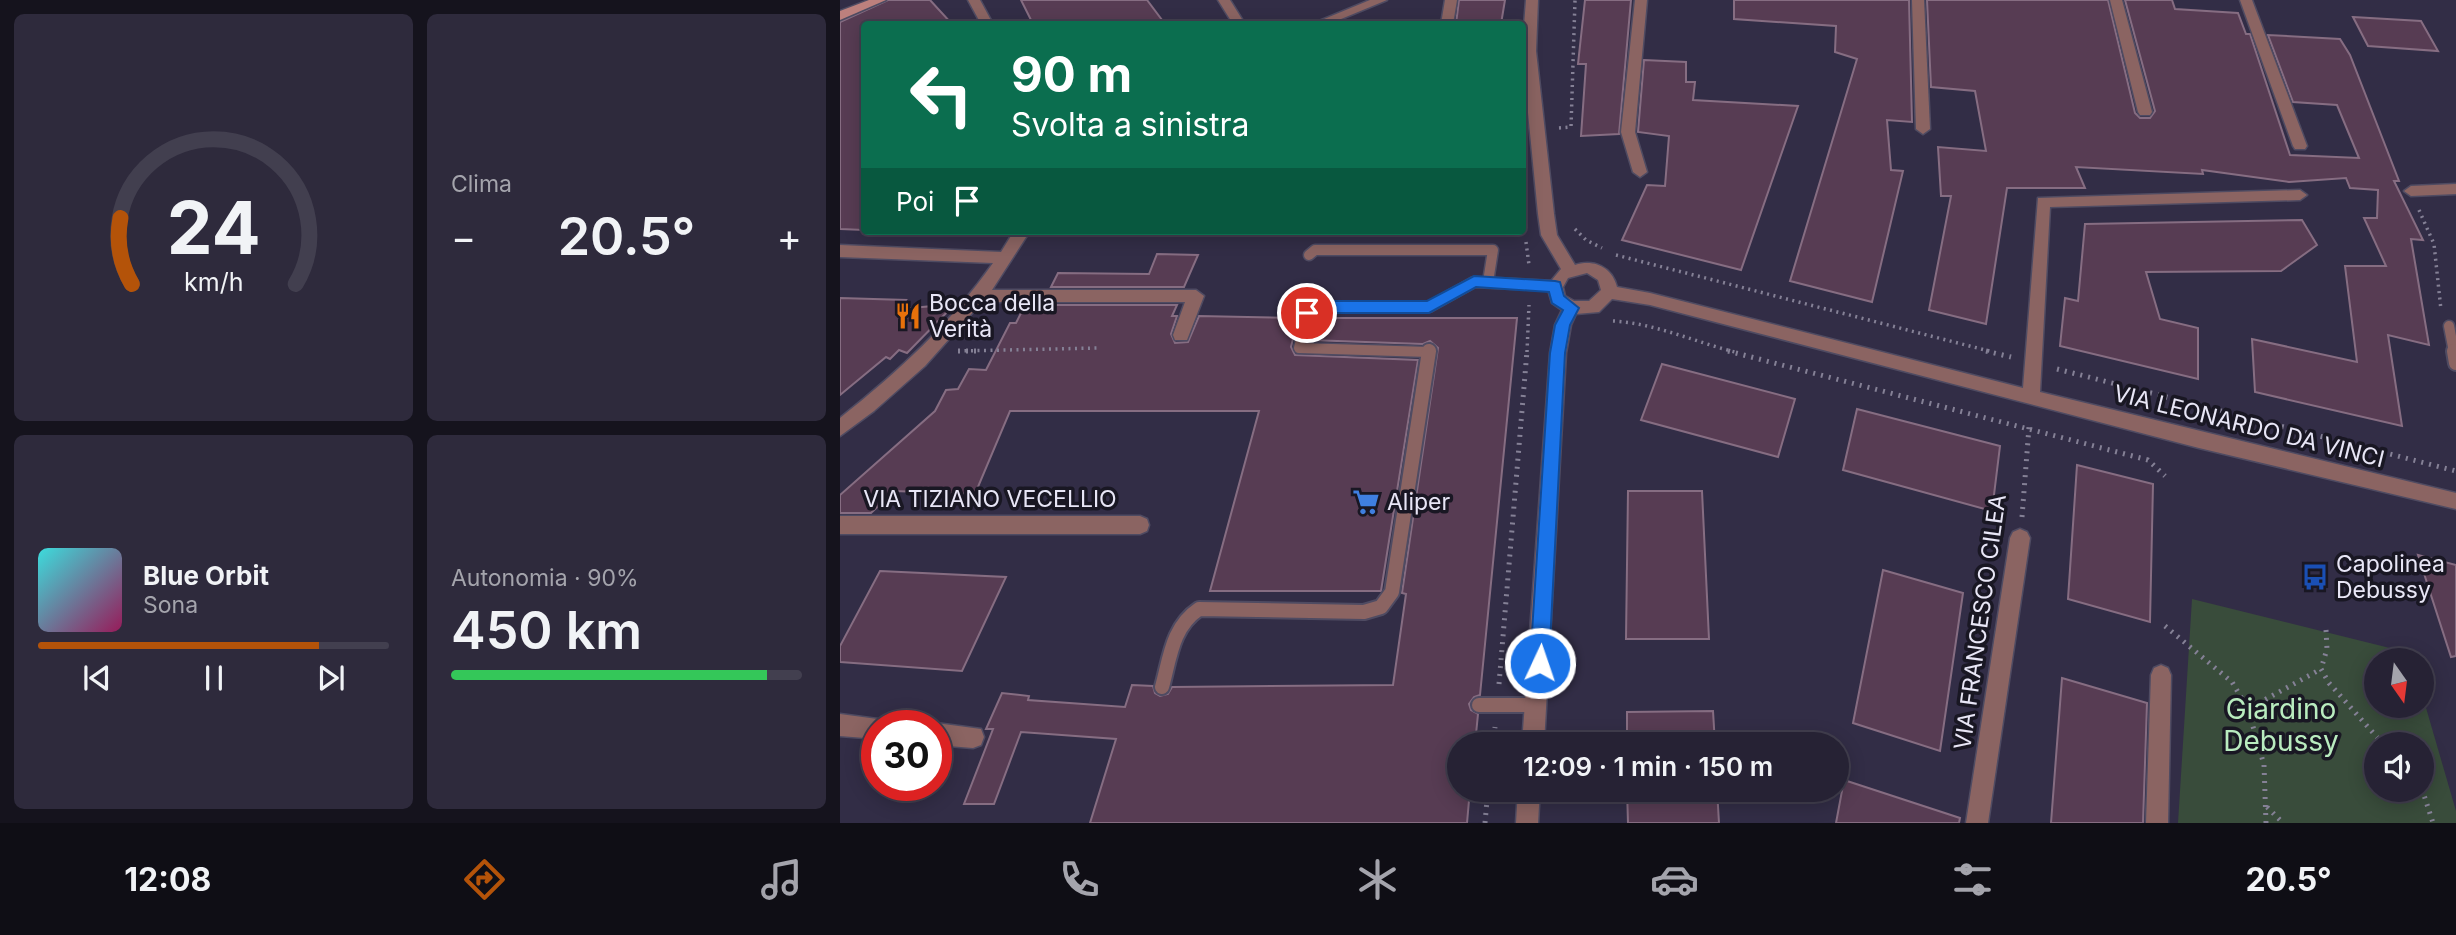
<!DOCTYPE html>
<html lang="it">
<meta charset="utf-8">
<style>
body{margin:0;font-family:Inter,sans-serif;background:#2e2a3c;color:#f1f3f6;height:100vh;display:flex;flex-direction:column;font-size:26px;white-space:nowrap}
*{box-sizing:border-box;margin:0}
p{font-size:23px;color:#a4a4ac}
.icon{flex:none;width:38px;height:38px;fill:none;stroke:currentColor;stroke-width:2;stroke-linecap:round;stroke-linejoin:round}
.map{position:relative;flex:1;overflow:hidden}
.sheet{display:flex;flex-direction:column;gap:14px;padding:14px;background:#15131d;width:840px}
.sheet>*{flex:none}
.hud{position:absolute;left:21px;top:21px;width:665px;height:214px;border-radius:7px;box-shadow:0 4px 18px #0003,0 0 0 2px #423f4f;background:#0b6e4f;color:#fff;overflow:hidden}
.needle{width:46px;rotate:166deg}
.fabs{position:absolute;left:1524px;top:648px;display:grid;gap:14px}
.fabs a{display:grid;place-items:center;width:70px;height:70px;border-radius:50%;background:#262234;box-shadow:0 4px 18px #0003,0 0 0 2px #423f4f;font-size:35px}
.speed{position:absolute;left:21px;top:710px;display:flex;gap:14px;font-size:35px;font-weight:700;text-align:center}
.speed>*{display:grid;place-content:center;width:91px;height:91px;border-radius:50%;background:#262234;box-shadow:0 4px 18px #0003,0 0 0 2px #423f4f;line-height:1}
.speed .limit{border:10px solid #d22;background:#fff;color:#111}
.pin{position:absolute;display:grid;place-items:center;width:60px;height:60px;color:#fff;margin:-30px;border:4px solid #fff;border-radius:50%;box-shadow:0 2px 7px #0007}
.me{position:absolute;width:77px;margin:-38px;rotate:3deg;stroke-linejoin:round;filter:drop-shadow(0 0 5px #0008)}
.turn{display:flex;align-items:center;gap:24px;height:147px;padding:0 35px;font-size:32px}
.turn .icon{width:91px;height:91px;stroke-width:2.5}
.turn b{display:block;font-size:49px;line-height:60px}
.then{display:flex;align-items:center;height:66px;padding:0 35px;background:#0003;gap:14px;font-size:26px}
.big{font-size:52px;font-weight:600;line-height:1.1}
.sheet .card{flex:1;display:flex;flex-direction:column;justify-content:center;gap:10px;min-width:0;padding:0 24px;border-radius:10px;background:#2e2a3c}
.sheet .dial{align-items:center;gap:0}
.dial svg{height:182px;overflow:visible;fill:none;stroke:#423f4f;stroke-width:7;stroke-linecap:round;text-anchor:middle}
.dial text{fill:#f1f3f6;stroke:none}
.song{display:flex;align-items:center;gap:21px}
.cover{width:84px;height:84px;border-radius:10px;background:linear-gradient(135deg,hsl(180 70% 55%),hsl(330 70% 35%))}
.played{height:7px;border-radius:4px;background:linear-gradient(90deg,#b45309 80%,#423f4f 80%)}
.keys{display:flex;justify-content:space-around;direction:ltr}
.heat{display:flex;justify-content:space-between;align-items:center;font-size:38px;direction:ltr}
.charge{height:10px;border-radius:5px;background:linear-gradient(90deg,#34c759 90%,#423f4f 0)}
.sheet .tiles{flex:1;display:grid;gap:14px;grid-template-columns:repeat(2,1fr)}
.trip{position:absolute;left:607px;top:732px;width:402px;height:70px;border-radius:35px;background:#262234;box-shadow:0 4px 18px #0003,0 0 0 2px #423f4f;font-weight:600;line-height:70px;text-align:center}
.tabs{display:flex;height:112px;justify-content:space-around;align-items:center;background:#0f0e15;color:#a4a4ac}
.tabs .icon{width:49px;height:49px}
.tabs .active{color:#b45309}
.tabs b{font-size:32px;color:#f1f3f6}
main{display:flex;flex:1;min-height:0}
.map>svg:first-child{display:block}
.green{fill:#394c3b;fill-rule:evenodd}
.building{fill:#573c53;stroke:#866d82;stroke-width:2}
.lines{fill:none;stroke-linecap:round;stroke-linejoin:round}
.lane-far1-casing{stroke:#4f4b62;stroke-width:13}
.lane-casing{stroke:#4f4b62;stroke-width:18}
.street-casing{stroke:#4f4b62;stroke-width:3}
.secondary-casing{stroke:#4f4b62;stroke-width:3}
.path-far1{stroke:#858196;stroke-width:3.5;stroke-dasharray:2 4.5;stroke-linecap:butt}
.path{stroke:#858196;stroke-width:5;stroke-dasharray:2 6;stroke-linecap:butt}
.lane-far1{stroke:#8b6462;stroke-width:10}
.lane{stroke:#8b6462;stroke-width:14}
.street{fill:#8b6462;fill-rule:evenodd}
.secondary{fill:#bc807d;fill-rule:evenodd}
.route{fill:#1a73e8;stroke:#114b97;stroke-width:2}
.labels{text-anchor:middle;dominant-baseline:central;stroke-width:7;stroke-linejoin:round;paint-order:stroke}
.poi-label{font-size:23px;fill:#e8e6f6;stroke:#191723;text-anchor:start}
.street-label{font-size:23px;fill:#e8e6f6;stroke:#191723}
.near-park-label{font-size:28px;fill:#b9ecbf;stroke:#191723}
</style>
<main>
<section class="sheet">
<div class="tiles">
<div class="card dial"><svg viewBox="0 0 100 80">
<path d="M14 69A42 42 0 1 1 86 69"/>
<path d="M14 69A42 42 0 0 1 9 40" stroke="#b45309"/>
<text x="50" y="56" font-size="32" font-weight="700">24</text>
<text x="50" y="72" font-size="11">km/h</text>
</svg></div>
<div class="card"><p>Clima</p>
<div class="heat"><a>−</a><b class="big">20.5°</b><a>+</a></div>
</div>
<div class="card">
<div class="song"><i class="cover"></i><div><b>Blue Orbit</b><p>Sona</p></div></div>
<div class="played"></div>
<div class="keys"><svg class="icon" aria-label="previous" viewBox="0 0 24 24"><path d="M18 5L8 12l10 7zM5 5v14"/></svg><svg class="icon" aria-label="pause" viewBox="0 0 24 24"><path d="M8 5v14M16 5v14"/></svg><svg class="icon" aria-label="next" viewBox="0 0 24 24"><path d="M6 5l10 7-10 7zM19 5v14"/></svg></div>
</div>
<div class="card"><p>Autonomia · 90%</p><b class="big">450 km</b><div class="charge"></div></div>
</div>
</section>
<div class="map">
<svg width="1616" height="823" viewBox="0 0 1616 823">
<rect width="100%" height="100%" fill="#322d46"/>
<path class="green" d="M 1352,599 L 1570,653 L 1572,660 L 1536,660 L 1536,705 L 1582,705 L 1582,694 L 1616,811 L 1616,823 L 1338,823 ZM 1536,744 L 1582,744 L 1582,789 L 1536,789 Z"/>
<g class="building">
<path d="M 48,0 L 90,0 L 112,24 L 24,24 L 24,230 L 0,229 L 0,22 Z"/>
<path d="M 181,0 L 307,0 L 325,24 L 193,24 Z"/>
<path d="M 619,0 L 665,0 L 661,24 L 616,24 Z"/>
<path d="M 745,0 L 791,0 L 779,134 L 741,136 L 746,64 L 738,64 Z"/>
<path d="M 894,0 L 1069,0 L 1072,122 L 1047,120 L 1051,170 L 1063,171 L 1032,302 L 950,281 L 1017,59 L 995,52 L 996,26 L 894,19 Z"/>
<path d="M 1087,0 L 1268,0 L 1295,113 L 1300,118 L 1310,118 L 1315,111 L 1285,0 L 1332,0 L 1335,9 L 1398,13 L 1406,34 L 1410,34 L 1450,155 L 1519,158 L 1497,105 L 1453,102 L 1428,35 L 1500,39 L 1510,55 L 1559,181 L 1554,181 L 1583,240 L 1571,239 L 1589,345 L 1548,335 L 1562,426 L 1415,392 L 1412,339 L 1517,362 L 1505,266 L 1546,266 L 1524,218 L 1537,218 L 1538,190 L 1510,188 L 1506,178 L 1449,182 L 1362,170 L 1363,174 L 1236,167 L 1245,188 L 1167,188 L 1146,324 L 1089,310 L 1111,196 L 1101,196 L 1098,147 L 1146,151 L 1135,91 L 1091,87 Z"/>
<path d="M 1513,17 L 1581,21 L 1598,51 L 1528,46 Z"/>
<path d="M 804,60 L 846,62 L 846,82 L 855,82 L 853,100 L 958,106 L 901,270 L 782,240 L 807,185 L 825,186 L 829,136 L 798,132 Z"/>
<path d="M 1462,220 L 1477,245 L 1441,271 L 1306,272 L 1320,319 L 1358,328 L 1358,379 L 1220,346 L 1225,298 L 1238,301 L 1245,224 Z"/>
<path d="M 317,254 L 358,255 L 344,287 L 211,287 L 218,273 L 309,274 Z"/>
<path d="M 0,298 L 66,300 L 60,309 L 115,304 L 67,353 L 59,350 L 50,359 L 46,357 L 0,395 Z"/>
<path d="M 202,305 L 337,305 L 332,316 L 337,316 L 331,334 L 335,343 L 348,342 L 359,316 L 458,318 L 451,347 L 455,355 L 578,360 L 541,591 L 370,591 L 419,411 L 170,411 L 135,494 L 54,491 L 31,513 L 0,513 L 0,495 L 95,411 L 106,390 L 118,389 L 129,369 L 146,370 L 170,323 L 176,323 L 183,309 L 200,310 Z"/>
<path d="M 481,318 L 677,318 L 640,695 L 634,697 L 629,704 L 631,710 L 638,714 L 635,744 L 620,744 L 620,789 L 630,789 L 627,823 L 250,823 L 276,739 L 181,732 L 154,804 L 124,804 L 153,729 L 146,729 L 162,693 L 189,696 L 188,700 L 285,707 L 292,685 L 313,686 L 315,693 L 320,696 L 328,694 L 332,687 L 553,685 L 566,594 L 562,593 L 598,348 L 590,341 L 583,344 L 469,340 L 474,320 Z"/>
<path d="M 822,364 L 955,399 L 938,457 L 801,420 Z"/>
<path d="M 1017,409 L 1160,446 L 1152,511 L 1003,470 Z"/>
<path d="M 1237,465 L 1313,484 L 1310,622 L 1228,599 Z"/>
<path d="M 788,491 L 862,491 L 869,639 L 786,639 Z"/>
<path d="M 1578,555 L 1616,565 L 1616,656 L 1611,657 Z"/>
<path d="M 1043,570 L 1123,593 L 1100,751 L 1013,723 Z"/>
<path d="M 40,571 L 166,577 L 122,671 L 0,662 L 0,646 Z"/>
<path d="M 1222,678 L 1307,703 L 1303,823 L 1211,823 Z"/>
<path d="M 873,711 L 875,744 L 787,744 L 787,712 Z"/>
<path d="M 1004,780 L 1120,818 L 1119,823 L 996,823 Z"/>
<path d="M 787,789 L 877,789 L 879,823 L 788,823 Z"/>
</g>
<g class="lines">
<g class="lane-far1-casing">
<g id="lane-far1">
<path d="M 469,255 L 475,250 L 653,250 L 648,282"/>
<path d="M 1609,326 L 1614,352"/>
<path d="M 589,352 L 459,348 L 467,313 L 493,307 L 589,307 L 634,282 L 715,286"/>
</g>
</g>
<g class="lane-casing">
<g id="lane">
<path d="M 1614,351 L 1616,363"/>
<path d="M 322,687 C 330,658 332,627 359,609 L 524,612 L 541,607 L 552,592 L 589,351"/>
<path d="M 639,705 L 696,705"/>
</g>
</g>
<g class="street-casing">
<g id="street">
<path d="M 128,0 L 140,0 L 153,24 L 141,24 Z"/>
<path d="M 378,0 L 390,0 L 405,24 L 393,24 Z"/>
<path d="M 530,0 L 547,0 L 489,24 L 472,24 Z"/>
<path d="M 605,0 L 617,0 L 613,24 L 601,24 Z"/>
<path d="M 686,0 L 698,0 L 696,51 L 714,214 L 717,235 L 735,265 C 754,259 772,267 777,287 L 810,293 L 1183,388 L 1198,198 L 1460,190 L 1467,195 L 1460,200 L 1210,207 L 1200,392 L 1616,493 L 1616,509 L 1359,448 L 810,305 L 772,299 L 759,312 L 736,314 L 731,325 L 726,353 L 704,744 L 682,744 L 710,353 L 715,325 L 722,310 L 712,303 L 707,286 L 721,269 L 701,235 L 698,214 L 682,52 ZM 747,273 L 758,280 L 761,290 L 749,301 L 734,301 L 725,296 L 723,287 L 728,278 Z"/>
<path d="M 795,0 L 807,0 L 795,132 L 807,172 L 800,177 L 793,172 L 781,132 Z"/>
<path d="M 1072,0 L 1084,0 L 1090,129 L 1083,134 L 1076,129 Z"/>
<path d="M 1270,0 L 1282,0 L 1312,112 L 1310,115 L 1300,115 L 1298,112 Z"/>
<path d="M 1400,0 L 1412,0 L 1467,146 L 1465,149 L 1455,149 L 1453,146 Z"/>
<path d="M 1616,184 L 1616,194 L 1571,196 L 1564,191 L 1571,186 Z"/>
<path d="M 174,231 L 190,231 L 152,290 L 356,290 L 364,296 L 347,340 L 335,340 L 333,335 L 345,302 L 142,302 L 85,366 L 34,411 L 0,436 L 0,418 C 58,372 110,324 153,263 L 0,257 L 0,245 L 161,252 Z"/>
<path d="M 0,516 L 300,516 L 307,519 L 309,525 L 307,531 L 300,534 L 0,534 Z"/>
<path d="M 1180,529 L 1187,532 L 1190,538 L 1148,823 L 1126,823 L 1170,538 L 1173,532 Z"/>
<path d="M 1321,665 L 1328,668 L 1331,675 L 1328,823 L 1306,823 L 1311,675 L 1314,668 Z"/>
<path d="M 0,714 L 45,720 L 47,726 L 37,726 L 37,739 L 0,736 Z"/>
<path d="M 96,723 L 141,729 L 144,737 L 141,745 L 133,748 L 96,745 L 96,726 L 89,726 Z"/>
<path d="M 678,789 L 700,789 L 698,823 L 676,823 Z"/>
</g>
</g>
<g class="secondary-casing">
<path id="secondary" d="M 29,0 L 46,0 L 0,20 L 0,11 Z"/>
</g>
<g class="path-far1">
<path d="M 719,128 L 731,127 L 735,0"/>
<path d="M 1579,210 L 1594,244 L 1601,310"/>
<path d="M 735,229 L 746,240 L 762,248"/>
<path d="M 686,242 L 689,265"/>
<path d="M 776,255 L 1153,352"/>
<path d="M 773,321 C 814,323 855,342 895,352"/>
<path d="M 118,351 L 259,348"/>
<path d="M 687,352 L 689,305"/>
</g>
<g class="path">
<path d="M 118,351 L 137,351"/>
<path d="M 888,351 L 1308,460 L 1325,476"/>
<path d="M 1146,351 L 1171,357"/>
<path d="M 1217,369 L 1616,471"/>
<path d="M 1182,517 L 1189,427"/>
<path d="M 1325,626 L 1392,682 L 1408,709"/>
<path d="M 1486,630 L 1487,649 L 1481,669 L 1489,683 L 1543,744"/>
<path d="M 659,684 L 687,351"/>
<path d="M 653,744 L 655,727"/>
<path d="M 1582,789 L 1593,823"/>
<path d="M 1427,807 L 1443,823"/>
<path d="M 645,823 L 648,789"/>
<path d="M 1426,823 L 1424,765 L 1408,709 L 1481,669"/>
</g>
<use href="#lane-far1" class="lane-far1"/>
<use href="#lane" class="lane"/>
<use href="#street" class="street"/>
<use href="#secondary" class="secondary"/>
</g>
<path class="route" d="M 634,276 L 715,281 L 720,282 L 724,296 L 739,308 L 730,325 L 725,353 L 709,663 L 706,669 L 700,672 L 693,669 L 690,663 L 710,353 L 715,325 L 723,310 L 712,303 L 709,292 L 636,287 L 589,313 L 493,313 L 467,319 L 460,313 L 462,309 L 493,301 L 587,301 Z"/>
<defs>
<g id="restaurant-bare" transform="scale(2.1)"><path d="M-5-6h1v4h1v-4h1v4h1v-4h1v5L-1.5 .5V6h-2V.5L-5-1ZM5-6V6H3V1.5H1.5Q1.5-4 5-6Z" fill="#e8710a" stroke="#191723" stroke-width="2.5" paint-order="stroke"/></g>
<g id="supermarket-bare" transform="scale(2.1)"><path d="M-6-5.5h2.5l.6 2H6L4.5 2H-2.5L-4.4-4H-6ZM-1.5 3.2a1.3 1.3 0 1 0 .1 0ZM3 3.2a1.3 1.3 0 1 0 .1 0Z" fill="#3f7fe0" stroke="#191723" stroke-width="2.5" paint-order="stroke"/></g>
<g id="bus-bare" transform="scale(2.1)"><path d="M-5-6H5V4H4V6H2V4H-2V6H-4V4H-5ZM-3.5-4V0h7V-4ZM-3.5 1.2v1.5H-2V1.2ZM2 1.2v1.5H3.5V1.2Z" fill="#1a4fb4" stroke="#191723" stroke-width="2.5" paint-order="stroke"/></g>
</defs>
<g fill-rule="evenodd">
<use href="#restaurant-bare" x="68" y="316"/>
<use href="#supermarket-bare" x="526" y="502"/>
<use href="#bus-bare" x="1475" y="577"/>
</g>
<g class="labels">
<g class="poi-label">
<text x="89" y="303">Bocca della<tspan x="89" dy="26">Verità</tspan></text>
<text x="547" y="502">Aliper</text>
<text x="1496" y="564">Capolinea<tspan x="1496" dy="26">Debussy</tspan></text>
</g>
<g class="street-label">
<text transform="translate(1409 426) rotate(14)">VIA LEONARDO DA VINCI</text>
<text x="150" y="499">VIA TIZIANO VECELLIO</text>
<text transform="translate(1140 622) rotate(-82)">VIA FRANCESCO CILEA</text>
</g>
<g class="near-park-label">
<text x="1441" y="709">Giardino<tspan x="1441" dy="32">Debussy</tspan></text>
</g>
</g>
</svg>
<div class="fabs">
<a><svg class="needle" viewBox="-14 -14 28 28"><path d="M0-13l5 13h-10z" fill="#e53935"/><path d="M0 13l5-13h-10z" fill="#a4a4ac"/></svg></a>
<a><svg class="icon" aria-label="sound" viewBox="0 0 24 24"><path d="M4 9h4l5-4v14l-5-4H4zM17 9q2 3 0 6"/></svg></a>
</div>
<div class="speed"><div class="limit">30</div></div>
<div class="pin" style="left:467px;top:313px;background:#d93025"><svg class="icon" aria-label="arrive" viewBox="0 0 24 24"><path d="M6 21V4h12l-3 4 3 4H6"/></svg></div>
<svg class="me" style="left:700px;top:663px" viewBox="-20 -20 40 40"><circle r="17" fill="#1a73e8" stroke="#fff" stroke-width="3"/><path d="M0-11L8 9 0 5-8 9z" fill="#fff"/></svg>
<div class="trip">12:09 · 1 min · 150 m</div>
<div class="hud">
<div class="turn"><svg class="icon" aria-label="left" viewBox="0 0 24 24"><path d="M17 20v-9H6M10 6l-5 5 5 5"/></svg><div><b>90 m</b>Svolta a sinistra</div></div>
<div class="then">Poi<svg class="icon" aria-label="arrive" viewBox="0 0 24 24"><path d="M6 21V4h12l-3 4 3 4H6"/></svg></div>
</div>
</div>
</main>
<nav class="tabs">
<b>12:08</b>
<svg class="icon active" aria-label="directions" viewBox="0 0 24 24"><path d="M12 3l9 9-9 9-9-9zM9 14v-3h6M13 9l2 2-2 2"/></svg>
<svg class="icon" aria-label="music" viewBox="0 0 24 24"><path d="M9 18V5l10-2v13"/><circle cx="6" cy="18" r="3"/><circle cx="16" cy="16" r="3"/></svg>
<svg class="icon" aria-label="phone" viewBox="0 0 24 24"><path d="M5 4h4l2 5-3 2q2 4 5 5l2-3 5 2v4C11 20 4 13 5 4z"/></svg>
<svg class="icon" aria-label="climate" viewBox="0 0 24 24"><path d="M12 3v18M4 7l16 10M4 17L20 7"/></svg>
<svg class="icon" aria-label="car" viewBox="0 0 24 24"><path d="M5 17H2v-5l4-1 3-4h7l3 4 3 1v5h-3M9 17h6M6 11h13"/><circle cx="7" cy="17" r="2"/><circle cx="17" cy="17" r="2"/></svg>
<svg class="icon" aria-label="filters" viewBox="0 0 24 24"><path d="M4 7h16M4 17h16"/><circle cx="9" cy="7" r="2"/><circle cx="15" cy="17" r="2"/></svg>
<b>20.5°</b>
</nav>
